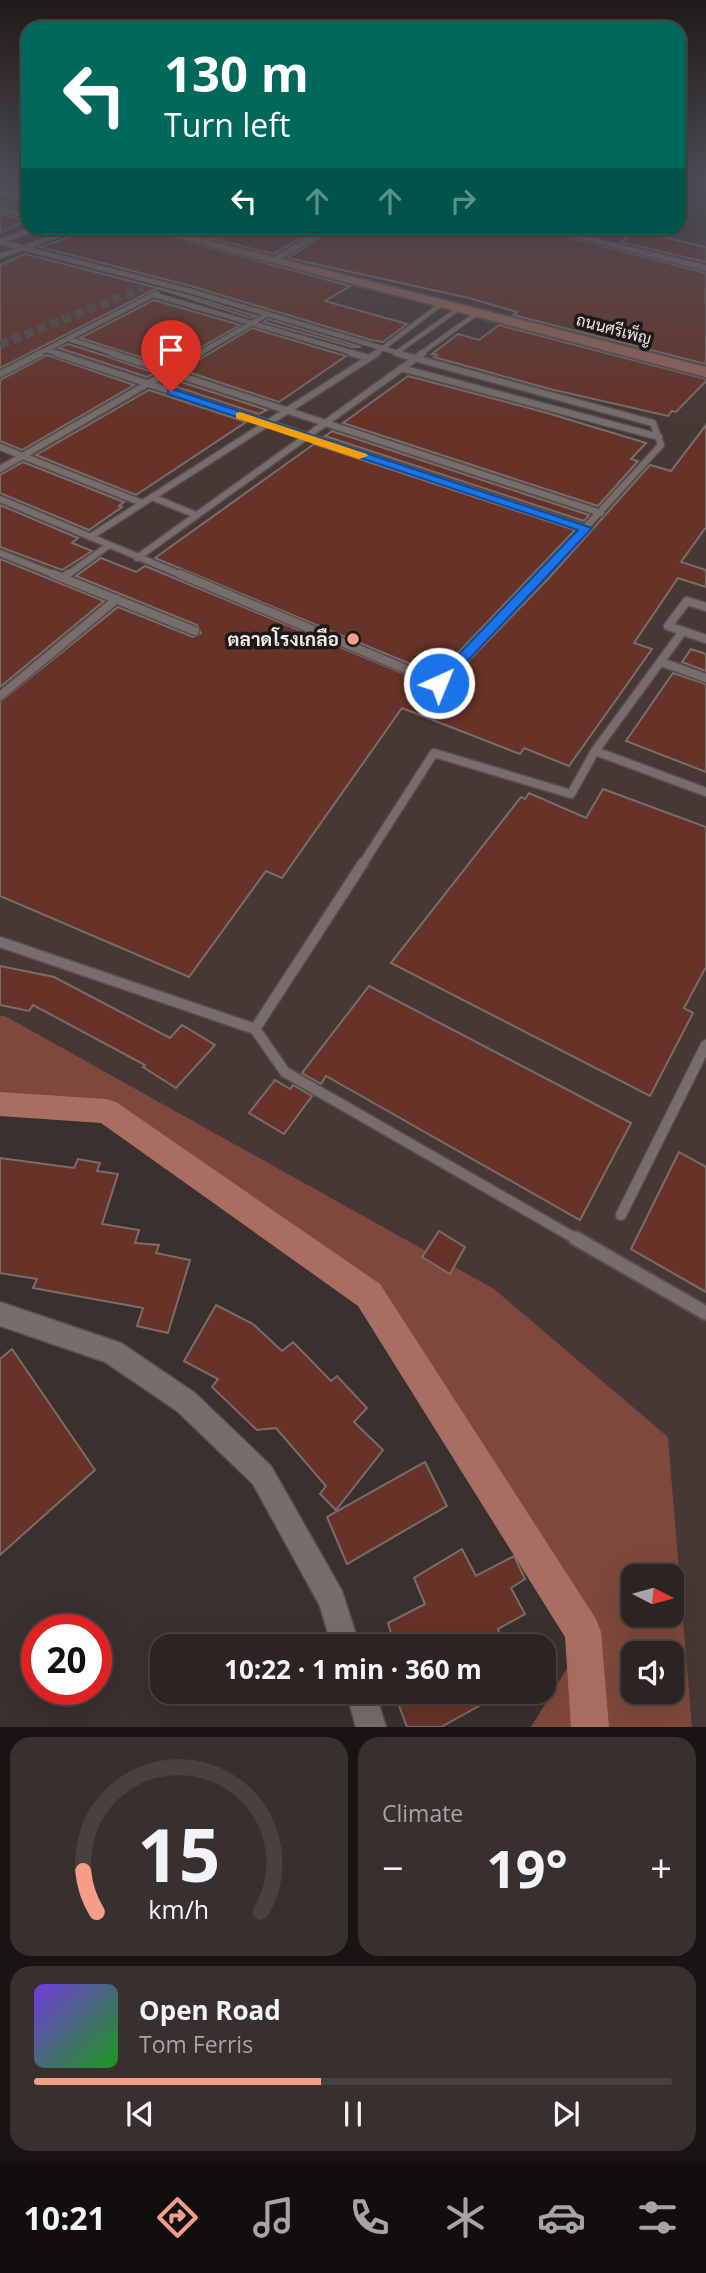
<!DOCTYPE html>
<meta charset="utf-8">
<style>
body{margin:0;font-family:"Open Sans",Sarabun,sans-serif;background:#38302f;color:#f1f3f6;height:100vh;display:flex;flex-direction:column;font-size:26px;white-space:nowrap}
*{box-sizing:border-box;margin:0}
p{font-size:23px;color:#a6a4a5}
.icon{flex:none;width:38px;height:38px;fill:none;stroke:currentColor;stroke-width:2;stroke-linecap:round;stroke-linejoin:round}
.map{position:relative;height:1727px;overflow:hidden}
.side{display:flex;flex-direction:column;gap:10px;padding:10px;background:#181413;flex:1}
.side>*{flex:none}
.banner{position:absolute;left:21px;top:21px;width:665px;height:214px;border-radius:21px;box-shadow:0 7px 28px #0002,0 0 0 2px #484140;background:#00695c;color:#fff;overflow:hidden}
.needle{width:46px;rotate:96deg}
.tools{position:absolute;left:621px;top:1564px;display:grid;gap:14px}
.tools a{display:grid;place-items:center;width:63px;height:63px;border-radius:14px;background:#2c2422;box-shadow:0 7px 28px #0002,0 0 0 2px #484140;font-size:35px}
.speed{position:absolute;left:21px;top:1614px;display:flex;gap:14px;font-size:35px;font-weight:700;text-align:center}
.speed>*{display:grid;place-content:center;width:91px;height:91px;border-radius:50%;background:#2c2422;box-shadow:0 7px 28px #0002,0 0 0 2px #484140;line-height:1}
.speed .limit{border:10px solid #d22;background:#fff;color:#111}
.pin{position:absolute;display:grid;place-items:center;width:60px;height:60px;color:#fff;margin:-72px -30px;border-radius:50% 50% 50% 0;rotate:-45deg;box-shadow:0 0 7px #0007}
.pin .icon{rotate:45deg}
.me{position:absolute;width:77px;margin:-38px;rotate:44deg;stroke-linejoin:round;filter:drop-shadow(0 0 5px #0008)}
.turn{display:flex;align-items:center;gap:24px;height:147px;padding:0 28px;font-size:32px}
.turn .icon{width:91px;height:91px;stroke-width:2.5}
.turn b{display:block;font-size:49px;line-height:60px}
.lanes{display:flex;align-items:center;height:66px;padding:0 28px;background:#0003;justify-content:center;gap:35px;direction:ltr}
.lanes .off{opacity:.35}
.big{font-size:52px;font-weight:700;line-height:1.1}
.side .card{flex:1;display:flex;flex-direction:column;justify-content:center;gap:10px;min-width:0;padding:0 24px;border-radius:21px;background:#38302f}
.side .dial{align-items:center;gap:0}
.dial svg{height:182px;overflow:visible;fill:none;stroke:#484140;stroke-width:7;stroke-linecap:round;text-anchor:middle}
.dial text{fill:#f1f3f6;stroke:none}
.song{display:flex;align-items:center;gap:21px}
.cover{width:84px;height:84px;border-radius:10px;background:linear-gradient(135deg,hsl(260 70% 55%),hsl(120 70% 35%))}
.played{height:7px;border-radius:4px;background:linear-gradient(90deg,#f49e8a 45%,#484140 45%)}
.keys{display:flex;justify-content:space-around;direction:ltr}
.heat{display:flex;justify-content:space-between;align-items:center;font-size:38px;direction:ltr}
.side .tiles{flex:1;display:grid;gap:10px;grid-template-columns:1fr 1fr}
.card:last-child{grid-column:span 2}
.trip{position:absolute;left:150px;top:1634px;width:406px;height:70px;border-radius:21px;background:#2c2422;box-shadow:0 7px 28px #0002,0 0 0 2px #484140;font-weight:700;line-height:70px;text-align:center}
.tabs{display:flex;height:112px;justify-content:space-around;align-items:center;background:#120e0e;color:#a6a4a5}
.tabs .icon{width:49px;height:49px}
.tabs .selected{color:#f49e8a}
.tabs b{font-size:32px;color:#f1f3f6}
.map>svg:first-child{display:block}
.built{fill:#483835}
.forest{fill:#7f483c;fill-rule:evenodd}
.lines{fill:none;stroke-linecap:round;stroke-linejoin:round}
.canal{fill:#a96e61;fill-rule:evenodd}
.building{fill:#673227;stroke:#786d6a;stroke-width:2}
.minor-tunnel{stroke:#554c4a;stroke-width:9;stroke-dasharray:9 4.5;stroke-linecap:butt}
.service-far4-casing{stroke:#574f4d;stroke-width:6}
.service-far3-casing{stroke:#574f4d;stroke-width:9}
.service-far2-casing{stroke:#574f4d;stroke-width:11}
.service-far1-casing{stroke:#574f4d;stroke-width:13}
.service-casing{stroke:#574f4d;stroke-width:17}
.minor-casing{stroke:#574f4d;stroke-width:3}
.secondary-casing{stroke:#574f4d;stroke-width:4}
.service-far4{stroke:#786d6a;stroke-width:4.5}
.service-far3{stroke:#786d6a;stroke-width:6}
.service-far2{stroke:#786d6a;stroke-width:8}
.service-far1{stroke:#786d6a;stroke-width:10}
.service{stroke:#786d6a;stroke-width:13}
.minor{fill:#786d6a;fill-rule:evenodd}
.secondary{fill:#97655b;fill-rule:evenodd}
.route{fill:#1a73e8;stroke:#114b97;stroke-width:2}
.slow{fill:#f59e0b}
.poi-dot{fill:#f49e8a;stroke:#1e1918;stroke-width:2.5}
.labels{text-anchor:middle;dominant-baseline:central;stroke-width:7;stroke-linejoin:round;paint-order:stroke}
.far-street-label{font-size:16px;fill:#f1eae9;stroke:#1e1918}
.poi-label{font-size:19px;font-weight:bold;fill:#f1eae9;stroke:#1e1918;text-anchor:end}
</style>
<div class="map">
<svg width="706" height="1727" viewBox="0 0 706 1727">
<rect width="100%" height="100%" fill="#3a302e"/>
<path class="built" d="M 0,194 L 28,201 L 28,228 L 130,228 L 263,262 L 340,228 L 660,228 L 706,239 L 706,1727 L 692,1727 L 668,1437 L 5,1016 L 0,1016 Z"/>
<path class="forest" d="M 0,1016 L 5,1016 L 494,1289 L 668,1437 L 692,1727 L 531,1727 L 591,1629 L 373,1292 L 108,1107 L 0,1107 ZM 634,1577 L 672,1577 L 672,1615 L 634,1615 ZM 634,1654 L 672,1654 L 672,1692 L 634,1692 Z"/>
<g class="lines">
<path class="canal" d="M 0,1092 L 106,1099 L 116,1102 L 380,1284 L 596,1619 L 601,1632 L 609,1727 L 571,1727 L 565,1637 L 358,1306 L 101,1123 L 0,1116 Z"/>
</g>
<g class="building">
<path d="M 0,214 L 26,220 L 0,233 Z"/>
<path d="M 97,228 L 138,228 L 350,286 L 325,301 L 407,324 L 383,342 L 371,340 L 191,286 L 40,247 Z"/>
<path d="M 215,228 L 320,228 L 273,254 L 202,236 Z"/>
<path d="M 335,228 L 425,228 L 449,233 L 459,228 L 534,228 L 706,273 L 706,364 L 513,315 L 517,312 L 469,298 L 288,258 Z"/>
<path d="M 637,231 L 706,247 L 706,262 L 621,242 Z"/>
<path d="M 25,254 L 189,296 L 256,316 L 251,318 L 157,288 L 0,368 L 0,265 Z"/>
<path d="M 154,300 L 240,325 L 168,366 L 80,338 Z"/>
<path d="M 268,319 L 361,347 L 352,347 L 264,322 Z"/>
<path d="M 499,325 L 706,379 L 706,381 L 676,412 L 672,411 L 668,416 L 550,389 L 434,357 L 437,355 L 432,354 L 458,334 L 479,340 Z"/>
<path d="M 252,328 L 346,356 L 279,402 L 182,370 Z"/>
<path d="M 68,344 L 106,356 L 155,373 L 147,377 L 59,348 Z"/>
<path d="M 47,355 L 134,385 L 22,450 L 0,441 L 0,380 Z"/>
<path d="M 408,376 L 544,412 L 646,443 L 631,459 L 638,461 L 598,506 L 343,423 Z"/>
<path d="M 169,378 L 267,410 L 259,414 L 162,382 Z"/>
<path d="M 149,390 L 246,422 L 136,495 L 36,455 Z"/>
<path d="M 706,425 L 706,527 L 681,562 L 706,570 L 706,587 L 678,578 L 634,643 L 652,649 L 569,766 L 524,748 L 520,754 L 402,708 L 282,878 L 266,871 L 189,977 L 0,896 L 0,702 L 118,607 L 193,637 L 201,633 L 197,625 L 76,576 L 101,558 L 136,572 L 145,566 L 441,689 L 548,579 L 650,465 L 671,471 Z"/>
<path d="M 331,432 L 332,431 L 589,515 L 584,521 L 325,436 Z"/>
<path d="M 314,444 L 575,530 L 437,675 L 155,558 Z"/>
<path d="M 23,462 L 124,502 L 119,506 L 122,507 L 89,530 L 0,493 L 0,475 Z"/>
<path d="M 0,505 L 78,538 L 72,543 L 92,551 L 62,570 L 0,547 Z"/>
<path d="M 0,559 L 104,601 L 0,687 Z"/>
<path d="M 691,649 L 706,654 L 706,671 L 682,662 Z"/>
<path d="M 673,673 L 706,684 L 706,772 L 626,741 Z"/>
<path d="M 603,789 L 706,827 L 706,967 L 684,1008 L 693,1013 L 650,1096 L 391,963 L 521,797 L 525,799 L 529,793 L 586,818 Z"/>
<path d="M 0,966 L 54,977 L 170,1038 L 182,1025 L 215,1045 L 176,1088 L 143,1067 L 145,1065 L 33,1005 L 29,1011 L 0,1005 Z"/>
<path d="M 369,986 L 631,1123 L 580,1220 L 326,1076 L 321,1084 L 302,1073 Z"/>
<path d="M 275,1080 L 290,1089 L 293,1085 L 312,1096 L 284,1134 L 249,1113 Z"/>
<path d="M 679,1152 L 706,1167 L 706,1292 L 631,1249 Z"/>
<path d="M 0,1158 L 74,1168 L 78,1159 L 100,1163 L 97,1171 L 118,1174 L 102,1224 L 139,1230 L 135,1243 L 159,1245 L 156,1253 L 190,1260 L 168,1333 L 137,1326 L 143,1308 L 33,1288 L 37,1279 L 0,1273 Z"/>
<path d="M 439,1231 L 465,1247 L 450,1274 L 422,1257 Z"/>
<path d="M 216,1305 L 253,1324 L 282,1351 L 293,1342 L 331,1381 L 337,1376 L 367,1408 L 354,1422 L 383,1450 L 336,1510 L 320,1494 L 326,1486 L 276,1428 L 257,1430 L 212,1387 L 218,1379 L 184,1361 Z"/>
<path d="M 12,1349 L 95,1470 L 0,1555 L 0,1359 Z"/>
<path d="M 425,1462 L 447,1506 L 347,1564 L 327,1517 Z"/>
<path d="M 462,1549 L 476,1576 L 514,1556 L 525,1579 L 511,1588 L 525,1614 L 498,1629 L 505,1647 L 395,1647 L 388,1623 L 425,1604 L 414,1578 Z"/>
<path d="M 394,1692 L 504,1692 L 441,1727 L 407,1727 Z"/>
</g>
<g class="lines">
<path class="minor-tunnel" d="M 0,345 L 143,288"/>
<g class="service-far4-casing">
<g id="service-far4">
<path d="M 0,209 L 28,216"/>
<path d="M 0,241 L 39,228"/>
<path d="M 0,242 L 190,291 L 402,354"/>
<path d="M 0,256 L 79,228"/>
<path d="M 155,295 L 357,354"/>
<path d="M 69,339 L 116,354"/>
<path d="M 47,350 L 60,354"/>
<path d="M 396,353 L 461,307"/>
<path d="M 38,354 L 157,293"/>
<path d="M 198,354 L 268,314"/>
<path d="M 375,354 L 444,302"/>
<path d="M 420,354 L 479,312"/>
</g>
</g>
<g class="service-far3-casing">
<g id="service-far3">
<path d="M 55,353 L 586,528"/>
<path d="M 111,353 L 601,513"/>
<path d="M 351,353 L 369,358"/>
<path d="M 396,353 L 653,423 L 661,445 L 541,576"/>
<path d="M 401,368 L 659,437"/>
<path d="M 0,374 L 41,353"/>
<path d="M 0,447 L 142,503"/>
<path d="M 0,469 L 201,353"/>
<path d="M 152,497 L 196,515"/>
<path d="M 0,499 L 184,576"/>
<path d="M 90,537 L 377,353"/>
<path d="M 0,553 L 58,576"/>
<path d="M 137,558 L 423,353"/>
<path d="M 66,576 L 109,545"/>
</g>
</g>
<g class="service-far2-casing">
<g id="service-far2">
<path d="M 53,574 L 195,631"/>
<path d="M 180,574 L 439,683 L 543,574"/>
<path d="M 63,578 L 68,574"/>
<path d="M 706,607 L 687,601 L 668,626 L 706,639"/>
<path d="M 683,631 L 595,751 L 706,792"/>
<path d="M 661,662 L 706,678"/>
<path d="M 0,696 L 117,599"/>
<path d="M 362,865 L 434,753 L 571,794 L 595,751"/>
</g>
</g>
<g class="service-far1-casing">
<g id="service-far1">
<path d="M 363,863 L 255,1029 L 285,1072 L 578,1240"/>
<path d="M 0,942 L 255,1029"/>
<path d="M 621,1215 L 706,1045"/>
</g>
</g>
<g class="service-casing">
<path id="service" d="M 575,1238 L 706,1313"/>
</g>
<g class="minor-casing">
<g id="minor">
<path d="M 203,228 L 213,228 L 190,239 L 183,237 Z"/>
<path d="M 324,228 L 333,228 L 278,261 L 270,259 Z"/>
<path d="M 540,228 L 552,228 L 706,265 L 706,271 Z"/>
<path d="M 0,1302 L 121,1343 L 195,1393 L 271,1466 L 342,1591 L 360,1647 L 332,1647 L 320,1606 L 253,1484 L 177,1411 L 105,1362 L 0,1326 Z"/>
<path d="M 346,1692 L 375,1692 L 386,1727 L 356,1727 Z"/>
</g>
</g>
<g class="secondary-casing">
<g id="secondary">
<path d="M 0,186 L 28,193 L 28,201 L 0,194 Z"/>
<path d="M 141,228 L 160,228 L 706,367 L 706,377 Z"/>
</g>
</g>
<use href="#service-far4" class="service-far4"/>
<use href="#service-far3" class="service-far3"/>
<use href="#service-far2" class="service-far2"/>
<use href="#service-far1" class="service-far1"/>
<use href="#service" class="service"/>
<use href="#minor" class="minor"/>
<use href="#secondary" class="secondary"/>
</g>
<linearGradient id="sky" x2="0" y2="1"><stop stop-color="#201a19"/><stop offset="0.43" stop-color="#4f4e57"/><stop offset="1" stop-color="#4f4e57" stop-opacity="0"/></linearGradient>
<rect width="706" height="425" fill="url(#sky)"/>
<path class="route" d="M 168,390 L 175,390 L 592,528 L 444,686 L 434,686 L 434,680 L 578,530 L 168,394 Z"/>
<path class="slow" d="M 240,412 L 367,454 L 368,456 L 359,459 L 236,418 L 236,413 Z"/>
<circle class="poi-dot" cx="353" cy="639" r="7"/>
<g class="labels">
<g class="far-street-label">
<text transform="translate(614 329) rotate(15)">ถนนศรีเพ็ญ</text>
</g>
<g class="poi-label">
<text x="339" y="639">ตลาดโรงเกลือ</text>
</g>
</g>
</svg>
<div class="tools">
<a><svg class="needle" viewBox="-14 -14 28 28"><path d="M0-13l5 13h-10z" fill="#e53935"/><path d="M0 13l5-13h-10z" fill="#a6a4a5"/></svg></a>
<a><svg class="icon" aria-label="sound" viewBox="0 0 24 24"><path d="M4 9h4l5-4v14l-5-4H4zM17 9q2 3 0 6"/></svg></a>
</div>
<div class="speed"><div class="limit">20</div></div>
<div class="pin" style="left:171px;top:392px;background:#d93025"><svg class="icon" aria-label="arrive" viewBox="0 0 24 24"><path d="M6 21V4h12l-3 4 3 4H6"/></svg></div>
<svg class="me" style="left:439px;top:683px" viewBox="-20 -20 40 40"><circle r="17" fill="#1a73e8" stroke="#fff" stroke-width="3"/><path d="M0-11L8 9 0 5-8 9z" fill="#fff"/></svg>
<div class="trip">10:22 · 1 min · 360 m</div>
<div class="banner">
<div class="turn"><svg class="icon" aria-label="left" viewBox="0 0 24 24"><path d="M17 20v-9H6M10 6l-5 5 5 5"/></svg><div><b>130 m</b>Turn left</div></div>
<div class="lanes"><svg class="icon" aria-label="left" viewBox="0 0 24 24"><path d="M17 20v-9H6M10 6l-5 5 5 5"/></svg><svg class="icon off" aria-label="ahead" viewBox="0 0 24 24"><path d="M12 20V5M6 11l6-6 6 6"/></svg><svg class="icon off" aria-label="ahead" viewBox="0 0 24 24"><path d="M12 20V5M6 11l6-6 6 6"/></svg><svg class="icon off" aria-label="right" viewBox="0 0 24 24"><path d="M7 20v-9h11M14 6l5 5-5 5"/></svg></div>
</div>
</div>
<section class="side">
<div class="tiles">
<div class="card dial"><svg viewBox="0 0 100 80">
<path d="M14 69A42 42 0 1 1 86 69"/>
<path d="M14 69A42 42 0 0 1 8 51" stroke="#f49e8a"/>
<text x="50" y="56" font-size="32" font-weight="700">15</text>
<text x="50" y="72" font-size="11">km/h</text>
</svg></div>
<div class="card"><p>Climate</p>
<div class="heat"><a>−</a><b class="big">19°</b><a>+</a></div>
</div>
<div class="card">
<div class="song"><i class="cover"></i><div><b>Open Road</b><p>Tom Ferris</p></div></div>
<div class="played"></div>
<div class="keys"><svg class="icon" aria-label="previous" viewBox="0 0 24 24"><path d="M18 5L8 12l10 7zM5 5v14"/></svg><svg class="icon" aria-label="pause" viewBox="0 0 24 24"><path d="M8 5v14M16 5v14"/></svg><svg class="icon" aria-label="next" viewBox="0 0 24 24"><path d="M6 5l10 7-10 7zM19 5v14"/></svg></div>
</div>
</div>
</section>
<nav class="tabs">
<b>10:21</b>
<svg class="icon selected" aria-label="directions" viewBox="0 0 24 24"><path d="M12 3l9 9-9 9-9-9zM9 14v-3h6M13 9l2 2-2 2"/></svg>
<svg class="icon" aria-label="music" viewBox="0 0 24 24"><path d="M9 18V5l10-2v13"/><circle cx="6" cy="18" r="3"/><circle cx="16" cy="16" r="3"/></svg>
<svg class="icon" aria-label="phone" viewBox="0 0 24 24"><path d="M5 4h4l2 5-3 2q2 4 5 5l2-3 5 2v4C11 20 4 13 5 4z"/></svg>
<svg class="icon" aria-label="climate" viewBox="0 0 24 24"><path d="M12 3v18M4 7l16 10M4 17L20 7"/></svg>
<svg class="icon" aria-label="car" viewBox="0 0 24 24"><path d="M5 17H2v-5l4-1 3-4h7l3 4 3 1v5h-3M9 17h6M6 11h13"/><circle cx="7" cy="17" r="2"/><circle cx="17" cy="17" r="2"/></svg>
<svg class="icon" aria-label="filters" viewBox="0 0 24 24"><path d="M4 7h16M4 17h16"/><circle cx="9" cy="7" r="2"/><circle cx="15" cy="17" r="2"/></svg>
</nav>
